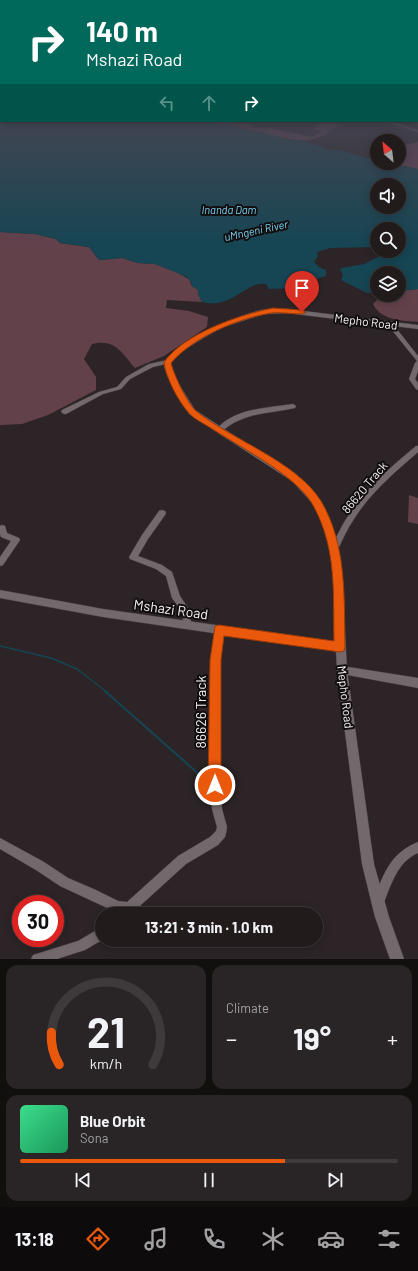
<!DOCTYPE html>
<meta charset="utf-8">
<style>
body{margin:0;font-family:Barlow,sans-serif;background:#292425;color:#f1f3f6;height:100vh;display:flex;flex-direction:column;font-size:15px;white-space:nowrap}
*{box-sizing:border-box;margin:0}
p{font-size:13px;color:#a2a1a3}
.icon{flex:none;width:22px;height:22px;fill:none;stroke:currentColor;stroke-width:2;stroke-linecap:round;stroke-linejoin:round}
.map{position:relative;height:959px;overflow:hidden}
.sheet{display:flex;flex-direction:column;gap:6px;padding:6px;background:#120f0f;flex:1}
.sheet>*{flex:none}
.banner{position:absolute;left:0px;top:0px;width:418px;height:122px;box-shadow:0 2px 10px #0003,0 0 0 1px #3e393b;background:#00695c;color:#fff;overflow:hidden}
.needle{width:26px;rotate:332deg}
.controls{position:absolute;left:370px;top:134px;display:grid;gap:8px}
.controls a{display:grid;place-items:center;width:36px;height:36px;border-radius:50%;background:#211b1c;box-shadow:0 2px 10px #0003,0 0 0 1px #3e393b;font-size:20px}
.speed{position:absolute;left:12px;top:895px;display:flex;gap:8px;font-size:20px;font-weight:700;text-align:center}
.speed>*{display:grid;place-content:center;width:52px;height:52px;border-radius:50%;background:#211b1c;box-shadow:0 2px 10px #0003,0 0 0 1px #3e393b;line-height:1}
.speed .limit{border:6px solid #d22;background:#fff;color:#111}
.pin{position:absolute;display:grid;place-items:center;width:34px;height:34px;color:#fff;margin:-41px -17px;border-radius:50% 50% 50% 0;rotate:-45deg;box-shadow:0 0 4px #0007}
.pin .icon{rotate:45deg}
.me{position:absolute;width:44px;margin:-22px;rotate:0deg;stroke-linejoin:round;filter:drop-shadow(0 0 3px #0008)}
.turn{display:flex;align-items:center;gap:14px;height:84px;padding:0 20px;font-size:18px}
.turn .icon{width:52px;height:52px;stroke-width:2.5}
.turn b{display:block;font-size:28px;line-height:34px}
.lanes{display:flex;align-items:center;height:38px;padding:0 20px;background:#0003;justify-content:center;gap:20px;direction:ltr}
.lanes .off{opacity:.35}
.big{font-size:30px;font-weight:700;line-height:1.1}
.sheet .card{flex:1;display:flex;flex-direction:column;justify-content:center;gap:6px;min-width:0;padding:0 14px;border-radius:12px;background:#292425}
.sheet .dial{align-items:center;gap:0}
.dial svg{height:104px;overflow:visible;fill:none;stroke:#3e393b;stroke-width:7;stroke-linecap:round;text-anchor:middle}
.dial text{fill:#f1f3f6;stroke:none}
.song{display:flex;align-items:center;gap:12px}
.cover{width:48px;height:48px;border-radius:6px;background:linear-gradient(135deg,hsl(150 70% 55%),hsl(150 70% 35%))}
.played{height:4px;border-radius:2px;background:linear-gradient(90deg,#ea580c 70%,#3e393b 70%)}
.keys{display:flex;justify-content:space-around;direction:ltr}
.heat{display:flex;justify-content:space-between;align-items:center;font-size:22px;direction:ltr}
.sheet .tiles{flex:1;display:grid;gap:6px;grid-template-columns:1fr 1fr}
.card:last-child{grid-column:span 2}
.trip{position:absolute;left:95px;top:907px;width:228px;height:40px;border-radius:20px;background:#211b1c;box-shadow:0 2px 10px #0003,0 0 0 1px #3e393b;font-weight:700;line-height:40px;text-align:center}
.menu{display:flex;height:64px;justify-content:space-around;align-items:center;background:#0d0b0b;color:#a2a1a3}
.menu .icon{width:28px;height:28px}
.menu .active{color:#ea580c}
.menu b{font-size:18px;color:#f1f3f6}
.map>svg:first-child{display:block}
.green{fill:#62414b}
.forest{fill:#744453}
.water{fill:#164553;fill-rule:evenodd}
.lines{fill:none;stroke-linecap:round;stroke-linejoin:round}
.stream-far1{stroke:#164553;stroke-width:1.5}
.stream{stroke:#164553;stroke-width:2}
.minor-casing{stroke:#463f41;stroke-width:1}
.tertiary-casing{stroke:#463f41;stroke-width:1}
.minor{fill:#73686b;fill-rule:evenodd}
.tertiary{fill:#73686b;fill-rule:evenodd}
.route{fill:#ea580c;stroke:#983908}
.labels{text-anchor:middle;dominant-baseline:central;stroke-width:4;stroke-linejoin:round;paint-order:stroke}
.far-water-label{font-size:11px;font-style:italic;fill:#79d7f5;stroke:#120e0f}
.street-label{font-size:12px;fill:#f6f0f1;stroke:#120e0f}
.near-street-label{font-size:14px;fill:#f6f0f1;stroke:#120e0f}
</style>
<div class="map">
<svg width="418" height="959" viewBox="0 0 418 959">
<rect width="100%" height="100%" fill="#2c2426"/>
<g class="green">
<path d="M 221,121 L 253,124 L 251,127 L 253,128 L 269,128 L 262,133 L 224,124 L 218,125 Z"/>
<path d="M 323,121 L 337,121 L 340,125 L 329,132 L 327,130 L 313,129 L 316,127 L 317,124 Z"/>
<path d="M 0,232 L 35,234 L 56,239 L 60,243 L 89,247 L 99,260 L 122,258 L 138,263 L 155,264 L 177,272 L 190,280 L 191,285 L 198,290 L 198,294 L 202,302 L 167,300 L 166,308 L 189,311 L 208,317 L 207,327 L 164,356 L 135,368 C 122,353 115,338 92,344 L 84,359 L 96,377 L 96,390 L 48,415 L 22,424 L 0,425 Z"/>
<path d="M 418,289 L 418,322 C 403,321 380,320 373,304 L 377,300 L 399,295 L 399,291 Z"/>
<path d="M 409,495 L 418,498 L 418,524 L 408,522 Z"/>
</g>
<g class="forest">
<path d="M 269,128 L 312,137 L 321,132 L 317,129 L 327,130 L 329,132 C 309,147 284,138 262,133 Z"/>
<path d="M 418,142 L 418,169 L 388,163 L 399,163 L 399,146 Z"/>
</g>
<path class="water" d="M 0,111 L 1,121 L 221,121 L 219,125 L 226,124 L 250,131 L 278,136 L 288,140 L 300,140 L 321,146 L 325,149 L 343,151 L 377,161 L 377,163 L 388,163 L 418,169 L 418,289 L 399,291 L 399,273 L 377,273 L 377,292 L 367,293 L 341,280 L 343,275 L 340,269 L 342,268 L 364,264 L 386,253 L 387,251 L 399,251 L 399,229 L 377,229 L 377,247 L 330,248 L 317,252 L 318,256 L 314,262 L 319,267 L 326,270 L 326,276 L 302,283 L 297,288 L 269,289 L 266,284 C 247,280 232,310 202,302 L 198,294 L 198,290 L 192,286 L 191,282 L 187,277 L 155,264 L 138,263 L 122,258 L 99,260 L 89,247 L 60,243 L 56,239 L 35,234 L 0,232 ZM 377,185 L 399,185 L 399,207 L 377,207 Z"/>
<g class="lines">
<path class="stream-far1" d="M 0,646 L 51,658 L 77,669 L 107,692"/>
<path class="stream" d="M 105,691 L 210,784"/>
<g class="minor-casing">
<g id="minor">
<path d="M 383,121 L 389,121 L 418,130 L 418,132 Z"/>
<path d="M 390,322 L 392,323 L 418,356 L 418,371 L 415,379 L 418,383 L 418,390 L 416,389 L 409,379 L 415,363 L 417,361 L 387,324 Z"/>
<path d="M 168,360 L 170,361 L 170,363 L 153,367 L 130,379 L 121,389 L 103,394 L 66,414 L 64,414 L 61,412 L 62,410 L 99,392 L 117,387 L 126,377 L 149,364 Z"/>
<path d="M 293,404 L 296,406 L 295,408 C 268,414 244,412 221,432 L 217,432 L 216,430 C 233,408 268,408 293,404 Z"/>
<path d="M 416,446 L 418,446 L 418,452 C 395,472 370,493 354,519 C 347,529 343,539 338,549 L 335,550 L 332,549 L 331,547 L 332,545 C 338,535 342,524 349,515 C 366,488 391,467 416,446 Z"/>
<path d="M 162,510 L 165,511 L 166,513 L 165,515 L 148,539 L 138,556 L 162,565 L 172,572 L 180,596 L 190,611 L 191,625 L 190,628 L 187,629 L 184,628 L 182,612 L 172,598 L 166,576 L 156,569 L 130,559 L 129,557 L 142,535 L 159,511 Z"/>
<path d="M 2,525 L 5,526 L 7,533 L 19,538 L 20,540 L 3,565 L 0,566 L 0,557 L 11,541 L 1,537 L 0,534 L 0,526 Z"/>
<path d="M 219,626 L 222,627 L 223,630 L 219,660 L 220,785 L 222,809 L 227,827 L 226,833 L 225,837 L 218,845 L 186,864 L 131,914 L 117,914 L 118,913 L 60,886 L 36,870 L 0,849 L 0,838 L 44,862 L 68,878 L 96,890 L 118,901 L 127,902 L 178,856 L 210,837 L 216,831 L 217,827 L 212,809 L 210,785 L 211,660 L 215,630 L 216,627 Z"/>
<path d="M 342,666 L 418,678 L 418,688 L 342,674 L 339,673 L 338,670 L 339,667 Z"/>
<path d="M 418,842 L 418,853 C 397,862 391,885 383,905 L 379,907 L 375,905 L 373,901 C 384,874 389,854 418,842 Z"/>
<path d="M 102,927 L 102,940 L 85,950 L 57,959 L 31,959 L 33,955 L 78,941 Z"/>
</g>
</g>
<g class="tertiary-casing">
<path id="tertiary" d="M 287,309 L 418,325 L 418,329 L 287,313 L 264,314 L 223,327 L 205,337 L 179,353 L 172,361 L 170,366 L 173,375 L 195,410 L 298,477 L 320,501 L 331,524 L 341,560 L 347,670 L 374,864 L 389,917 L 404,959 L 390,959 L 375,917 L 362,864 L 337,670 L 336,651 L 103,617 L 0,598 L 0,590 L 103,609 L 336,642 L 333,560 L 323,524 L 314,505 L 292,481 L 189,414 L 167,375 L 164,366 C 172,342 238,315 262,310 C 270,309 279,310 287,309 Z"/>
</g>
<use href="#minor" class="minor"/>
<use href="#tertiary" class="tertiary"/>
</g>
<linearGradient id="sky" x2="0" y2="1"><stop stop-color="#181415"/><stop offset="0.45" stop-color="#454552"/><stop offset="1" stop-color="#454552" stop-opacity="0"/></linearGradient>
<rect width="418" height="246" fill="url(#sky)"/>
<path class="route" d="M 273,308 L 302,310 L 306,312 L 302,314 C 293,314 281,312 272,313 C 239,318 193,337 171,363 C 174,375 187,403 196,411 C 232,440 296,461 321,501 C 347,545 344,597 345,647 L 344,651 L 340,652 L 224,636 L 221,660 L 221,785 L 219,789 L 215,791 L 210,789 L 208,785 L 210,660 L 215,626 L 219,625 L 334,641 C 333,594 337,550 314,507 C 299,477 243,449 214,430 C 207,425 195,420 189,413 C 178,401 166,378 164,362 C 185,333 239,315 273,308 Z"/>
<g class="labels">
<g class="far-water-label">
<text x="229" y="209">Inanda Dam</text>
<text transform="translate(256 230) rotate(-12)">uMngeni River</text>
</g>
<g class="street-label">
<text transform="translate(366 321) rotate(7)">Mepho Road</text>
<text transform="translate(364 487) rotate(-50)">86620 Track</text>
<text transform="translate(346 697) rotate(83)">Mepho Road</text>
</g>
<g class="near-street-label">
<text transform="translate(171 609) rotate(8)">Mshazi Road</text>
<text transform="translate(200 712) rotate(-90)">86626 Track</text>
</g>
</g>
</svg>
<div class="controls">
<a><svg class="needle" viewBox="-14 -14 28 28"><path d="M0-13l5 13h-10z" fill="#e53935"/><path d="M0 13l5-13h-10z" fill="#a2a1a3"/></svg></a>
<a><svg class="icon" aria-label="sound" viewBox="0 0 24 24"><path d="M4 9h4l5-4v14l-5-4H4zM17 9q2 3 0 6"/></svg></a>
<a><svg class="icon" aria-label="search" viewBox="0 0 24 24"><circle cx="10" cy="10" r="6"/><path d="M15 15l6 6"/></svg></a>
<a><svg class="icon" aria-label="layers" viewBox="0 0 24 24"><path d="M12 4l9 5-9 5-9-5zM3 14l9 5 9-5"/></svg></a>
</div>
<div class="speed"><div class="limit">30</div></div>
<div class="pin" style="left:302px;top:312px;background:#d93025"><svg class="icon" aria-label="arrive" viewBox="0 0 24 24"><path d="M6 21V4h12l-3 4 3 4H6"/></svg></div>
<svg class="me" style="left:215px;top:785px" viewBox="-20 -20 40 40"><circle r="17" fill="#ea580c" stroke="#fff" stroke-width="3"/><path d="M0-11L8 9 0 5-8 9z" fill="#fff"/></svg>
<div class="trip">13:21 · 3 min · 1.0 km</div>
<div class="banner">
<div class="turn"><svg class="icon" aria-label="right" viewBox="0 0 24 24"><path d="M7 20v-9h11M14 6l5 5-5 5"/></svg><div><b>140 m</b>Mshazi Road</div></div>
<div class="lanes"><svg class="icon off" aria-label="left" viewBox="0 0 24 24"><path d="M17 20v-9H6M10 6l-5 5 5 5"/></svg><svg class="icon off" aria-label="ahead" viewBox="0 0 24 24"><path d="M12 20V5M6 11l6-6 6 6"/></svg><svg class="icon" aria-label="right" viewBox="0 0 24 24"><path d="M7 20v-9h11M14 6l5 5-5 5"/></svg></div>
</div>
</div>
<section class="sheet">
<div class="tiles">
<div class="card dial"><svg viewBox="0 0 100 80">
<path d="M14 69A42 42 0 1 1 86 69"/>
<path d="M14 69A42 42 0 0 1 8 44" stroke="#ea580c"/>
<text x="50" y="56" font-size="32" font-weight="700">21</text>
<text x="50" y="72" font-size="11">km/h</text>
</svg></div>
<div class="card"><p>Climate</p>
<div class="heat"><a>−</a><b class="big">19°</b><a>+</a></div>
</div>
<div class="card">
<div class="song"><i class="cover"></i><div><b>Blue Orbit</b><p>Sona</p></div></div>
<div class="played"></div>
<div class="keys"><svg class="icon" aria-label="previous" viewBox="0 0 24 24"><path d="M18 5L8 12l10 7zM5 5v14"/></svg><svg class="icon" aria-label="pause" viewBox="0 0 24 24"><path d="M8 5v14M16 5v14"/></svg><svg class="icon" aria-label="next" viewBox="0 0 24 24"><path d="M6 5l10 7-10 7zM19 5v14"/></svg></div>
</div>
</div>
</section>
<nav class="menu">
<b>13:18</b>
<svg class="icon active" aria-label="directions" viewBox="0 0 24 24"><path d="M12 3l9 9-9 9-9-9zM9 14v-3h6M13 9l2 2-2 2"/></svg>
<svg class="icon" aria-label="music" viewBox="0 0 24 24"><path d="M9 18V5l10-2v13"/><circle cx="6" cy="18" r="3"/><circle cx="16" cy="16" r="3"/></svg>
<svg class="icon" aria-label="phone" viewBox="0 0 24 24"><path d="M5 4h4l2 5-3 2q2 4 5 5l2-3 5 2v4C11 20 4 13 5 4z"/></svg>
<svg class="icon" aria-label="climate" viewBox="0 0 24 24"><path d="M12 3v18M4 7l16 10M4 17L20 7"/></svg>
<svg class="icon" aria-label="car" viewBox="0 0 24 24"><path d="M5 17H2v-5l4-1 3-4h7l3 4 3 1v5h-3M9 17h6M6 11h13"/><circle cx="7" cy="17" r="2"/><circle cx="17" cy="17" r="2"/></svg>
<svg class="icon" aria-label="filters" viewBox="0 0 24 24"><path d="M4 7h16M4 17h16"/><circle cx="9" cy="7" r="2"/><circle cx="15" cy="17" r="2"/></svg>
</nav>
